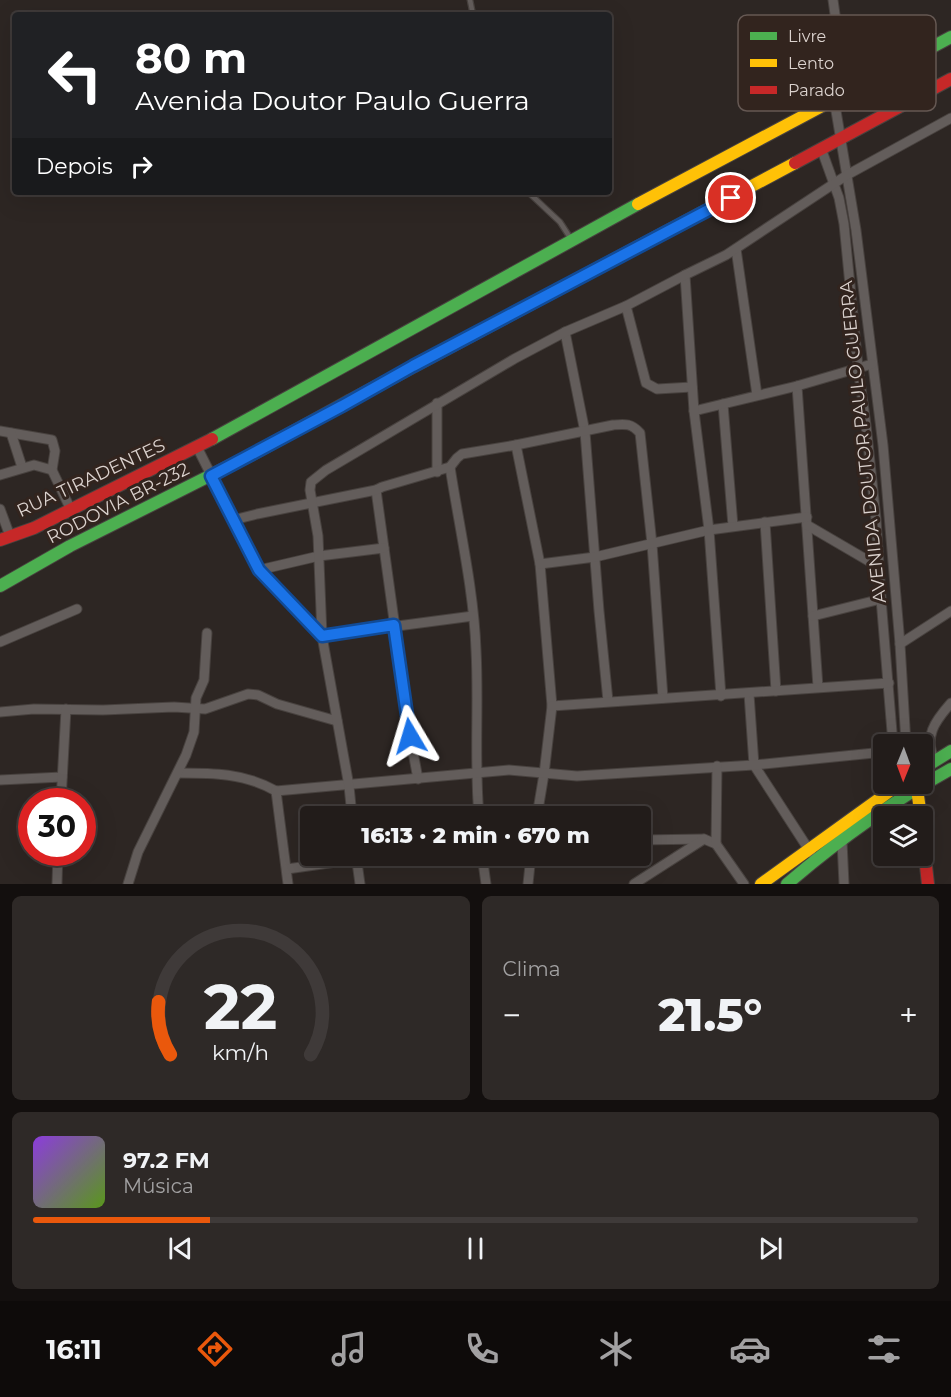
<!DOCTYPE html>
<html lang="pt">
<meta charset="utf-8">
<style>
body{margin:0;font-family:Montserrat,sans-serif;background:#2e2927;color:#f1f3f6;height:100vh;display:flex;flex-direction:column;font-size:22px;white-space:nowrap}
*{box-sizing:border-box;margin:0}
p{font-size:20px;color:#a2a1a2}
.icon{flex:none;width:33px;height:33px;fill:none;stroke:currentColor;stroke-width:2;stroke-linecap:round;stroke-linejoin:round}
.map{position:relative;height:884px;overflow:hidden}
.sheet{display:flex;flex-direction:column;gap:12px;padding:12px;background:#130f0e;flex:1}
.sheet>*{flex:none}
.hud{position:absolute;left:12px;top:12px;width:600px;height:183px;border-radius:6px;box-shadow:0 6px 24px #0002,0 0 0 2px #3f3a39;background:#202124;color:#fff;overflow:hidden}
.needle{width:39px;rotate:181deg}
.tools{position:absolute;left:873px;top:734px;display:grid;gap:12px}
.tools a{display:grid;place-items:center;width:60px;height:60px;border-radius:6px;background:#221c1a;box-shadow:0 6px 24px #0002,0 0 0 2px #3f3a39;font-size:30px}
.speed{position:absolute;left:18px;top:788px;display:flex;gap:12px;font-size:30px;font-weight:700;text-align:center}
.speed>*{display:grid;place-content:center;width:78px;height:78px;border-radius:50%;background:#221c1a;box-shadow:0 6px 24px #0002,0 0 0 2px #3f3a39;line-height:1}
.speed .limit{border:9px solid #d22;background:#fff;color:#111}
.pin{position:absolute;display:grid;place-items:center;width:51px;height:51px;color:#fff;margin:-26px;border:3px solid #fff;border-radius:50%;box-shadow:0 2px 6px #0007}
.me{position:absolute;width:66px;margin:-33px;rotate:353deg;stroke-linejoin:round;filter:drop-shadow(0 0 4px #0008)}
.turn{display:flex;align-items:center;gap:21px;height:126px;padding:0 24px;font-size:27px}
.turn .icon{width:78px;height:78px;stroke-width:2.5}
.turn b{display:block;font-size:42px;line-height:51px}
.then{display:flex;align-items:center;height:57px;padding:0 24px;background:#0003;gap:12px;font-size:22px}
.big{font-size:45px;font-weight:800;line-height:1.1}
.sheet .tile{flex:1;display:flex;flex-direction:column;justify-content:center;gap:9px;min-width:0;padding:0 21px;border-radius:9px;background:#2e2927}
.sheet .dial{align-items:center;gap:0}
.dial svg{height:156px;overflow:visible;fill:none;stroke:#3f3a39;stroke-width:7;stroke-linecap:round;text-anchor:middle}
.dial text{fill:#f1f3f6;stroke:none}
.song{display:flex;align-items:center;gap:18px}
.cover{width:72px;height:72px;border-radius:9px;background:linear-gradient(135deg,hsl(270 70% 55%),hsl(90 70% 35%))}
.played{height:6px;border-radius:3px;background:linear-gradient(90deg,#ea580c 20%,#3f3a39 20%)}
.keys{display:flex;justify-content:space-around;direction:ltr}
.heat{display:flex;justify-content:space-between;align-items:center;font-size:33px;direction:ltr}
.sheet .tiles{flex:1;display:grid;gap:12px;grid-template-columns:1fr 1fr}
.tile:last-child{grid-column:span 2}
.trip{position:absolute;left:300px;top:806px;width:351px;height:60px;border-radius:6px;background:#221c1a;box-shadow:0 6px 24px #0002,0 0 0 2px #3f3a39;font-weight:800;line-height:60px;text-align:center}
.dock{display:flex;height:96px;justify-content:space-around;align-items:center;background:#0e0b0a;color:#a2a1a2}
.dock .icon{width:42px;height:42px}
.dock .current{color:#ea580c}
.dock b{font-size:27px;color:#f1f3f6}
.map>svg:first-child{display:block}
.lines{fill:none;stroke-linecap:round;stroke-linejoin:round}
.lane-casing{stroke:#48423f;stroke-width:7}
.street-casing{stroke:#48423f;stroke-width:11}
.fast-casing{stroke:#48423f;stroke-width:14}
.slow-casing{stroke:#48423f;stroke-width:14}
.jam-casing{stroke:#48423f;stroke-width:14}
.lane{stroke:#635d5b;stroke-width:4.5}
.street{stroke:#635d5b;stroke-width:9}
.fast{stroke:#4caf50;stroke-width:12}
.slow{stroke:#ffc107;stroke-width:12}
.jam{stroke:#c62828;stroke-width:12}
.route-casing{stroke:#114b97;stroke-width:15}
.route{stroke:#1a73e8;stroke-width:10}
.labels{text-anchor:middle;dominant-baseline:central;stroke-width:6;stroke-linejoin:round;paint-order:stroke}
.street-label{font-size:18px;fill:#dbd2ce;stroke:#32241e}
.key{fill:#32241e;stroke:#655853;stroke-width:1.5}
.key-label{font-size:16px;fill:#dbd2ce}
</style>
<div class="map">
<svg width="951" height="884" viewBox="0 0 951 884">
<rect width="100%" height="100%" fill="#2d2623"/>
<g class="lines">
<g class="lane-casing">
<g id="lane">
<path d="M 470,0 L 473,15"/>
<path d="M 528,192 L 560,222 L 571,239"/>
</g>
</g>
<g class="street-casing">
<g id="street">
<path d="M 833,0 L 846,93"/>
<path d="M 834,99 L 856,230 L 883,445 L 900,644 L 906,744"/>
<path d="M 821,148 L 839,198 L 844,224 L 858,367 L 866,425 L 876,519 L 881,599 L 893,744"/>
<path d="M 736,249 L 757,395"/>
<path d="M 626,306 L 646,383 L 657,389 L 692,387"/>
<path d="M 565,332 L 585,432 L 599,611 L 608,701"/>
<path d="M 797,386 L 818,687"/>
<path d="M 723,404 L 733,526"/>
<path d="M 694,411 L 797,386 L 872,364"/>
<path d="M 0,431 L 52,440 L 55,451 L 52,470 L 71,510"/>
<path d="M 11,433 L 22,467"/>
<path d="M 516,445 L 613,425 C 625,424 631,423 640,433 L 652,544 L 663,698"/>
<path d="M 197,447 L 259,570 L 322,636"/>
<path d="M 450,467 C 459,526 474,591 476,650 C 479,705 474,761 479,816"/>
<path d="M 437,472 L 437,403"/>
<path d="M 0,475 L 34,465 L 52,470"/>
<path d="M 376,490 L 410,736 L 418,779"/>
<path d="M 0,509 L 10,536"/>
<path d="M 233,520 L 257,514 L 376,490 L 382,487 L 450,467 L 457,458 L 462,454 L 516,445 L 540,564 L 552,706 L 544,774 L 537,816"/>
<path d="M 765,522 L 776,691"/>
<path d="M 807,525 L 879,567"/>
<path d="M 540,564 L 595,557 L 709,530 L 807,517"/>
<path d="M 259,570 L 319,556 L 384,548"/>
<path d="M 813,616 L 881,599"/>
<path d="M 322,636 L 473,616"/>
<path d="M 0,642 L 77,609"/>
<path d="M 900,644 L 951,611"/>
<path d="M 749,694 L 754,765 L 811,853"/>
<path d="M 721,696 L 709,530 L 694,411 L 685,275 L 726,255 L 847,175 L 951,118"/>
<path d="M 552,706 L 889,683"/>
<path d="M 0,712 L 34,709 L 103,710 L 174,707 L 205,709 L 248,694 L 258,695 L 277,704 L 337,721"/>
<path d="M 935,761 C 923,737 935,721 951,703"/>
<path d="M 178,773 C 212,773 245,773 276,791"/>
<path d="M 0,780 L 62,777"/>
<path d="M 276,791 L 509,770 L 577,776 L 754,765 L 884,752"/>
<path d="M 276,791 L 288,884"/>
<path d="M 61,801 L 66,709"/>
<path d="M 352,816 L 349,786 L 322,636 L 318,536 L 310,490 L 311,482 L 326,470 L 514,359 L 565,332 L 626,306 L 685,275"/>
<path d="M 640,840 L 704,839 L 716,844 L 744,884"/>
<path d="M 842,841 L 844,884"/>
<path d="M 716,844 L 717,766"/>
<path d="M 356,855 L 360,884"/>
<path d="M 482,855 L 486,884"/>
<path d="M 287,869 L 385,855"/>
<path d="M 57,884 L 58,852"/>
<path d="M 128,884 L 138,852 L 186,755 L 194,732 L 196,698 L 204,680 L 207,633"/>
<path d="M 528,884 L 531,855"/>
<path d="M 634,884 L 704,839"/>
</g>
</g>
<g class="fast-casing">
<g id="fast">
<path d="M 854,89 L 951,37"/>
<path d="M 212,439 L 638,204"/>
<path d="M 0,586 L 70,546 L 251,455 L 349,401"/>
<path d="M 922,769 L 951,751"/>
<path d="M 787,884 C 837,841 893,801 951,769"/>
</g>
</g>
<g class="slow-casing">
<g id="slow">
<path d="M 638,204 L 854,89"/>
<path d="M 349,401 L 795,163"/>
<path d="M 916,783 L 921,816"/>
<path d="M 761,884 L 901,783"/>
</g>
</g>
<g class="jam-casing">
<g id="jam">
<path d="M 795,163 L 951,79"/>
<path d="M 0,540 L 34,528 L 212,439"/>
<path d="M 922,830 L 928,884"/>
</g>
</g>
<use href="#lane" class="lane"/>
<use href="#street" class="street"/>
<use href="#fast" class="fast"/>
<use href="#slow" class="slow"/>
<use href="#jam" class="jam"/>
</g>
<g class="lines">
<g class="route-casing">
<path id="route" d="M 410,736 L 394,625 L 322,636 L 259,570 L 211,476 L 342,406 L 413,366 L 731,198"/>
</g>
<use href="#route" class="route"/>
</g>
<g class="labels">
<g class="street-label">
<text transform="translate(863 442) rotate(-96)">AVENIDA DOUTOR PAULO GUERRA</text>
<text transform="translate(91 478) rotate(-25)">RUA TIRADENTES</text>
<text transform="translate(118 503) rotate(-27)">RODOVIA BR-232</text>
</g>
</g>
<rect x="738" y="15" width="198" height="96" rx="9" class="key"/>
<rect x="750" y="32" width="27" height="8" fill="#4caf50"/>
<rect x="750" y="59" width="27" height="8" fill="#ffc107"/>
<rect x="750" y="86" width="27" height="8" fill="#c62828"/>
<g class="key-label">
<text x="788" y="42">Livre</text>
<text x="788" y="69">Lento</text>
<text x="788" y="96">Parado</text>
</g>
</svg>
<div class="tools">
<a><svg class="needle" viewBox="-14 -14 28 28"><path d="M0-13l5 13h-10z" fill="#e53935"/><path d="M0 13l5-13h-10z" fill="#a2a1a2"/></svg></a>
<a><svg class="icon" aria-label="layers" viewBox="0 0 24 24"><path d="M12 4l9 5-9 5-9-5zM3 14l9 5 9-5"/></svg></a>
</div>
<div class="speed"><div class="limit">30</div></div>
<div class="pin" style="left:731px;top:198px;background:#d93025"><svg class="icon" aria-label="arrive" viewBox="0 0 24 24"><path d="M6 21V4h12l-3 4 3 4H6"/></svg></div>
<svg class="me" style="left:410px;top:736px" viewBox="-20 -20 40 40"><path d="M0-17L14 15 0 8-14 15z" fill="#1a73e8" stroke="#fff" stroke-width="4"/></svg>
<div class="trip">16:13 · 2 min · 670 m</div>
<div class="hud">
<div class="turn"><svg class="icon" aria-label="left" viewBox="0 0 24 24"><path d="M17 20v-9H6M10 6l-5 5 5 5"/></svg><div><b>80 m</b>Avenida Doutor Paulo Guerra</div></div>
<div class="then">Depois<svg class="icon" aria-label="right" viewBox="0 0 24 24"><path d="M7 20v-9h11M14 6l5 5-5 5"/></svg></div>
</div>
</div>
<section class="sheet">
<div class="tiles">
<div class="tile dial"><svg viewBox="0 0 100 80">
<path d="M14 69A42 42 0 1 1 86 69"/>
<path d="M14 69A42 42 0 0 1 8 42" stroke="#ea580c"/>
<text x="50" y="56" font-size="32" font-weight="700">22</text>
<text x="50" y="72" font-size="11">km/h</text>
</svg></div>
<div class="tile"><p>Clima</p>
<div class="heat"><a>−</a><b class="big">21.5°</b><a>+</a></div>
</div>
<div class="tile">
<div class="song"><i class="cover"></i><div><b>97.2 FM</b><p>Música</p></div></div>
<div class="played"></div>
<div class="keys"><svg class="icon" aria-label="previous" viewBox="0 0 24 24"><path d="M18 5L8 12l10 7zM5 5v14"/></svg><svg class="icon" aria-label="pause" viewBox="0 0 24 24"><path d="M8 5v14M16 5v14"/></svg><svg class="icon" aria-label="next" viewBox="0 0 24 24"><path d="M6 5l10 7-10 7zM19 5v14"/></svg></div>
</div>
</div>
</section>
<nav class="dock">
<b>16:11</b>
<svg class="icon current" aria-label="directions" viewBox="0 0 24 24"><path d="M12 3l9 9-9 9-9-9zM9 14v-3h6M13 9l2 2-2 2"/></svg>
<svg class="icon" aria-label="music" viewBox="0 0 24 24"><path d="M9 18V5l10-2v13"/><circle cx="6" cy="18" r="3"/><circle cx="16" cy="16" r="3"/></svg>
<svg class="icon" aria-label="phone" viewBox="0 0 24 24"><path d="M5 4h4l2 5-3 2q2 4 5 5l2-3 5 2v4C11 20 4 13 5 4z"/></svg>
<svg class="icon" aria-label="climate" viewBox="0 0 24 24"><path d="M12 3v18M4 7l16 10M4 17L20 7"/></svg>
<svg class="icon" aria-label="car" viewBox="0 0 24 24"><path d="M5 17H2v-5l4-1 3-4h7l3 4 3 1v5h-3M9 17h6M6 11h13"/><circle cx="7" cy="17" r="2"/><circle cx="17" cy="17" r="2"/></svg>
<svg class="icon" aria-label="filters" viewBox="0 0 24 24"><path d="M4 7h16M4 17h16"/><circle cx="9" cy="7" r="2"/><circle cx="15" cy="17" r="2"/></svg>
</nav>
